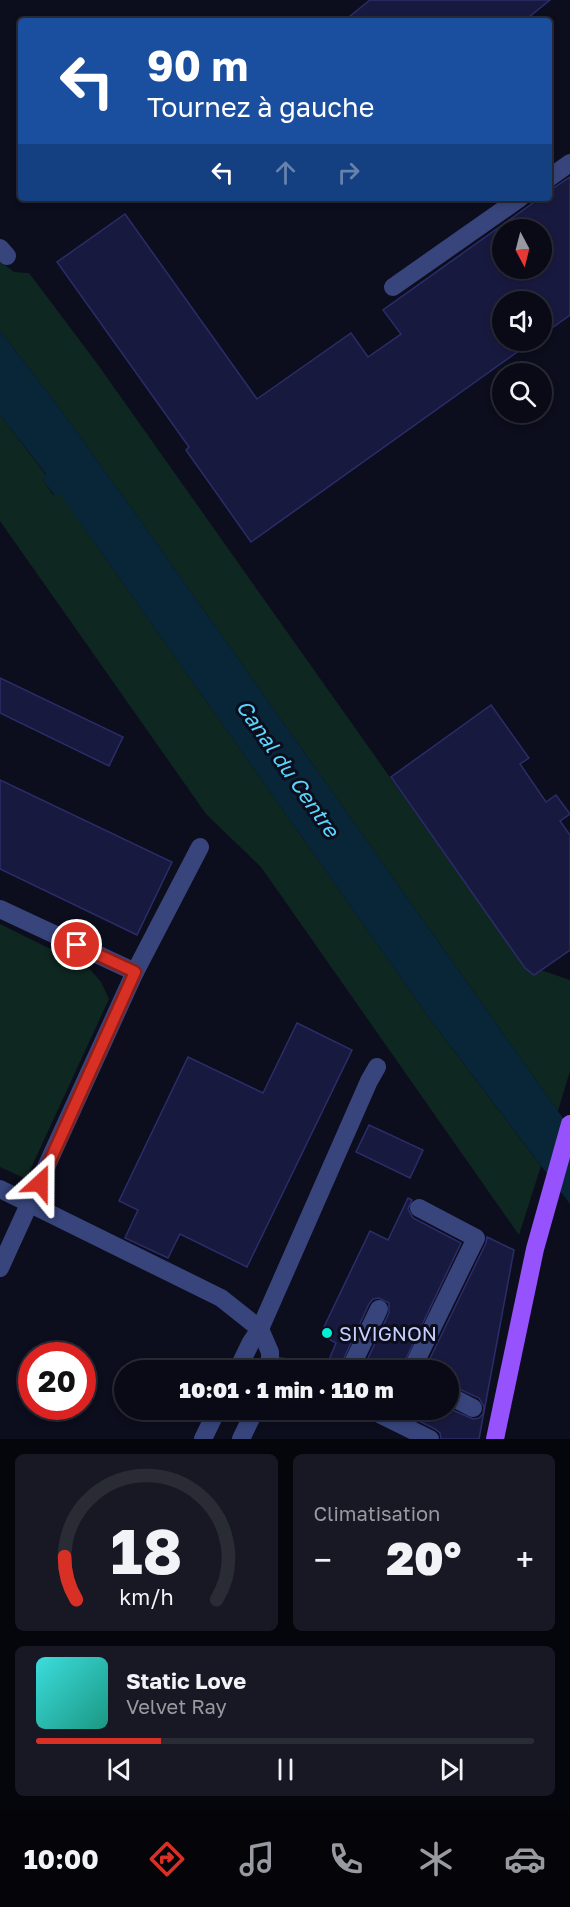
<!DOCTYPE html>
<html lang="fr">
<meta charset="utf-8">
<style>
body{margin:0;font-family:"Golos Text",sans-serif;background:#171823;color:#f1f3f6;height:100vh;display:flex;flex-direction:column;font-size:22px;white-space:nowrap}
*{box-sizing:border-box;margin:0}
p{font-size:20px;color:#999aa1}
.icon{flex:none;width:33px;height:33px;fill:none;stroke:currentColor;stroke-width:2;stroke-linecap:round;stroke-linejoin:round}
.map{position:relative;height:1439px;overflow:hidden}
.details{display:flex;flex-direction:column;gap:15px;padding:15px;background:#05060c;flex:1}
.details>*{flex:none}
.banner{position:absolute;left:18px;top:18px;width:534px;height:183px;border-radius:6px;box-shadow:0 3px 9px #0003,0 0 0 2px #292b35;background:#1a4fa0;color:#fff;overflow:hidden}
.needle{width:39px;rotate:173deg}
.fabs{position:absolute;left:492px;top:219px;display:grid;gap:12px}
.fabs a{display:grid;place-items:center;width:60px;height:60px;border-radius:50%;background:#090a16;box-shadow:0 3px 9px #0003,0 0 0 2px #292b35;font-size:30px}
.speed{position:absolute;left:18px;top:1342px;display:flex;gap:12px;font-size:30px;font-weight:700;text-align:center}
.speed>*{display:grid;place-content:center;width:78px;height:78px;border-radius:50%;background:#090a16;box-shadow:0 3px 9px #0003,0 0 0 2px #292b35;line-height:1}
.speed .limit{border:9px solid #d22;background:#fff;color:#111}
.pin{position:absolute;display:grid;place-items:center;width:51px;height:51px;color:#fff;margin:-26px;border:3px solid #fff;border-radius:50%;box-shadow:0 2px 6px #0007}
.me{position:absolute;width:66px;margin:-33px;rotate:24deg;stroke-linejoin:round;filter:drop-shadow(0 0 4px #0008)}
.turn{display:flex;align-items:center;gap:21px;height:126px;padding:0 30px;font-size:27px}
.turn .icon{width:78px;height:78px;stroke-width:2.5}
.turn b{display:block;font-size:42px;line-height:51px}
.lanes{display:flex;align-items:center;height:57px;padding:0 30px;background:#0003;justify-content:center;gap:30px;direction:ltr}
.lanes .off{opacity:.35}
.big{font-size:45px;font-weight:800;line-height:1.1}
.details .card{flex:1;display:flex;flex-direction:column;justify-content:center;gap:9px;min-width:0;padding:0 21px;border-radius:9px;background:#171823}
.details .dial{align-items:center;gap:0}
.dial svg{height:156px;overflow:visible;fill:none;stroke:#292b35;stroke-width:7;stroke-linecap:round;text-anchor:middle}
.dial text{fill:#f1f3f6;stroke:none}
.song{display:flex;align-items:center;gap:18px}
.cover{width:72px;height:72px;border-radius:9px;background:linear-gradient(135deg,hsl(180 70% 55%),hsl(170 70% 35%))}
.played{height:6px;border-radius:3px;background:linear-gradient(90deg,#d93025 25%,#292b35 25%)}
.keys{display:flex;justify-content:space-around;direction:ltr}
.heat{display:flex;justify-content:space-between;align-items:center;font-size:33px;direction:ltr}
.details .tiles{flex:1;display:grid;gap:15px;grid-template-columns:1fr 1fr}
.card:last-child{grid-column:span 2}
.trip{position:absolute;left:114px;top:1360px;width:345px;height:60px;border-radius:30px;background:#090a16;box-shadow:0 3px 9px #0003,0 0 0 2px #292b35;font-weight:800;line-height:60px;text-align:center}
.menu{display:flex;height:96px;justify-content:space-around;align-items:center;background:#040409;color:#999aa1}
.menu .icon{width:42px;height:42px}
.menu .on{color:#d93025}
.menu b{font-size:27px;color:#f1f3f6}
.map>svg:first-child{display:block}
.green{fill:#0f2721}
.water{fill:#092639}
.building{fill:#18193e;stroke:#2b2d6a;stroke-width:1.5;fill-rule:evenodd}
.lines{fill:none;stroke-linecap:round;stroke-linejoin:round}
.minor{stroke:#37457c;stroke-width:18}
.major{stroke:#9652fd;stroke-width:18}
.route-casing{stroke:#8d1f18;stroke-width:15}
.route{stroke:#d93025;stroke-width:10}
.poi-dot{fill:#03f0d2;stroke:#0c0d1d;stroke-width:2}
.labels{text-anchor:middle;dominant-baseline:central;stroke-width:6;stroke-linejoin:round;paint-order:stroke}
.poi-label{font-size:20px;fill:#c9cffe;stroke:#0c0d1d;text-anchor:start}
.water-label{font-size:21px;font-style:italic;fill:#59d6fd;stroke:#0c0d1d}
</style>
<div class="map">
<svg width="570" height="1439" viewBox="0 0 570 1439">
<rect width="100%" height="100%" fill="#0c0d1d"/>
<g class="green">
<path d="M 0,261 L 14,272 L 29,273 L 96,362 L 525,968 L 534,975 L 541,970 L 570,980 L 570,1071 L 558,1111 L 140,520 L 61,410 L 0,331 Z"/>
<path d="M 0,415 L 46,475 L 43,480 L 53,495 L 59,492 L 99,549 L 430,1019 L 541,1166 L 519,1235 L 261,867 L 206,814 L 0,521 Z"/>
<path d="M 0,924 L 89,968 L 101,982 L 109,999 L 26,1179 L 0,1167 Z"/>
</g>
<path class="water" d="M 0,331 L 61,410 L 140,520 L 570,1128 L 570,1204 L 430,1019 L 99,549 L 59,493 L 54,495 L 43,480 L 46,474 L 0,415 Z"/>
<g class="building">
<path d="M 370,0 L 550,0 L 524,21 L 344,21 Z"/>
<path d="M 570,177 L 570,315 L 542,335 L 542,302 L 502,302 L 502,340 L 534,340 L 251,542 L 186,450 L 189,447 L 57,262 L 125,214 L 257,399 L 351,333 L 368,357 L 401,334 L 383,310 L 540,198 L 549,198 L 549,191 ZM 502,230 L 542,230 L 542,268 L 502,268 Z"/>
<path d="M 0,678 L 123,737 L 109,766 L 0,713 Z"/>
<path d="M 491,705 L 529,758 L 520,764 L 546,802 L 556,795 L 570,814 L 560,821 L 570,835 L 570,950 L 534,975 L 525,968 L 391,777 Z"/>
<path d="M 0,780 L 172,862 L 137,935 L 0,869 Z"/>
<path d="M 297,1023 L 352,1050 L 247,1267 L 180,1234 L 168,1258 L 125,1238 L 138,1210 L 119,1201 L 188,1057 L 263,1093 Z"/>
<path d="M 369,1125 L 423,1150 L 410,1178 L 356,1152 Z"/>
<path d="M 408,1198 L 412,1200 L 408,1209 L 413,1218 L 461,1243 L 400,1371 L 362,1371 L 389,1313 L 389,1303 L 379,1298 L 373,1299 L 369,1304 L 338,1371 L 333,1371 L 331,1365 L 328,1362 L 336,1343 L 323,1336 L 326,1330 L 323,1329 L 370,1231 L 388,1240 Z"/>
<path d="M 487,1237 L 514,1250 L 479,1439 L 441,1439 L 440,1433 L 435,1429 L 397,1410 L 448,1410 L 448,1408 L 473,1419 L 479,1418 L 483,1414 L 484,1407 L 479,1398 L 448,1384 L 448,1371 L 424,1371 L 486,1243 Z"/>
</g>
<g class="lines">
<g class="minor">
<path d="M 549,178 L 570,163"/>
<path d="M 0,248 L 7,256"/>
<path d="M 393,287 L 520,198"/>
<path d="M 0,909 L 135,972 L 200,847"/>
<path d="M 0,1189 L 221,1298 L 260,1329 L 270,1352 L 270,1371"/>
<path d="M 0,1268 L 135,972"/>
<path d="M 271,1366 L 317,1369 L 322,1371"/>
<path d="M 237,1371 L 251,1342 L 260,1329 L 369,1081 L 377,1067"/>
<path d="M 349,1371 L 379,1309"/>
<path d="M 411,1371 L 476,1238 L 419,1208"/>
<path d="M 448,1395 L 473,1408"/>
<path d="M 371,1410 L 430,1439"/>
<path d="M 203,1439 L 217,1410"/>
<path d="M 241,1439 L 255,1410"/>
</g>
<path class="major" d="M 495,1439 L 535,1249 L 570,1124"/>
</g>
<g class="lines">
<g class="route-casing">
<path id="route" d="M 40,1183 L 135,972 L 77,945"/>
</g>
<use href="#route" class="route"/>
</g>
<circle class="poi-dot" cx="327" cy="1333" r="6"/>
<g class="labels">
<g class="poi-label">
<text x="339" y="1333">SIVIGNON</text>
</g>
<g class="water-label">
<text transform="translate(288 768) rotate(55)">Canal du Centre</text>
</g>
</g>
</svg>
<div class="fabs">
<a><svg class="needle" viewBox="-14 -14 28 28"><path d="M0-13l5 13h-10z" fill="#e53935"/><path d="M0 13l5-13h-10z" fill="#999aa1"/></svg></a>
<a><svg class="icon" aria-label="sound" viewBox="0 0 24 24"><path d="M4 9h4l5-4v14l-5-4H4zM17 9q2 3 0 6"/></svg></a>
<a><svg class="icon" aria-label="search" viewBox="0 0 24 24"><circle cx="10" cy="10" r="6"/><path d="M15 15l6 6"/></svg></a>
</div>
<div class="speed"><div class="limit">20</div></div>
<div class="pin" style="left:77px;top:945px;background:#d93025"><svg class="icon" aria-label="arrive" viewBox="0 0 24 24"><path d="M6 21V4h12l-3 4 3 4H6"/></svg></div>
<svg class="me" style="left:40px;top:1183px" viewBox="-20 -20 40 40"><path d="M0-17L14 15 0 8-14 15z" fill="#d93025" stroke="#fff" stroke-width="4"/></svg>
<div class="trip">10:01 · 1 min · 110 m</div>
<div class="banner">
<div class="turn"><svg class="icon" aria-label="left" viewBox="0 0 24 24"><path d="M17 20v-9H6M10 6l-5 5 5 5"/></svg><div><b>90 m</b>Tournez à gauche</div></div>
<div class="lanes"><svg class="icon" aria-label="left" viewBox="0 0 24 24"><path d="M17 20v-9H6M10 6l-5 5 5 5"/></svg><svg class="icon off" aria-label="ahead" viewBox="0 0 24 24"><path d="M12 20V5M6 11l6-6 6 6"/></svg><svg class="icon off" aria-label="right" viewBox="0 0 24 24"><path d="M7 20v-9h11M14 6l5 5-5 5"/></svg></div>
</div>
</div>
<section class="details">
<div class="tiles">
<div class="card dial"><svg viewBox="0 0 100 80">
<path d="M14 69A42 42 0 1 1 86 69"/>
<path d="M14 69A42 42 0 0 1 8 47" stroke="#d93025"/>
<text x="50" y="56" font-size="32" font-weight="700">18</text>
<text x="50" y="72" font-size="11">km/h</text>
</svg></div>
<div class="card"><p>Climatisation</p>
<div class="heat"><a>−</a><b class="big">20°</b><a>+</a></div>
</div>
<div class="card">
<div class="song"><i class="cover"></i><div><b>Static Love</b><p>Velvet Ray</p></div></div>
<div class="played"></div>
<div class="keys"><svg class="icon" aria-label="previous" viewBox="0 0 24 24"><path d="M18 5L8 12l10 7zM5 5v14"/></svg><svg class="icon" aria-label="pause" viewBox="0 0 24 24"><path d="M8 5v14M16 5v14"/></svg><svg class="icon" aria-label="next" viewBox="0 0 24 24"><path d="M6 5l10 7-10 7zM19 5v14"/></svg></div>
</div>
</div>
</section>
<nav class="menu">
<b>10:00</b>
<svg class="icon on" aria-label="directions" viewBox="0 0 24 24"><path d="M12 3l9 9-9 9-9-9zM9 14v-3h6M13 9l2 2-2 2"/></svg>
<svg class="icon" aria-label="music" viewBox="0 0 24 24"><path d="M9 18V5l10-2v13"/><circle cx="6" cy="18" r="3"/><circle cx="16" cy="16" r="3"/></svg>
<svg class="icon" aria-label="phone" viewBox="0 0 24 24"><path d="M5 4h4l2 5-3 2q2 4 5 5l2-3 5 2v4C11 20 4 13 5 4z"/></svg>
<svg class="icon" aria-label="climate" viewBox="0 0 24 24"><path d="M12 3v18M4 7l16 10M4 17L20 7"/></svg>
<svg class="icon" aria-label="car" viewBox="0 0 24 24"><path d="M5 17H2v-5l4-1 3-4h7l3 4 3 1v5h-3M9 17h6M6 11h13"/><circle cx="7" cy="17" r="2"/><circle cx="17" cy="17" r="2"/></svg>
</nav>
